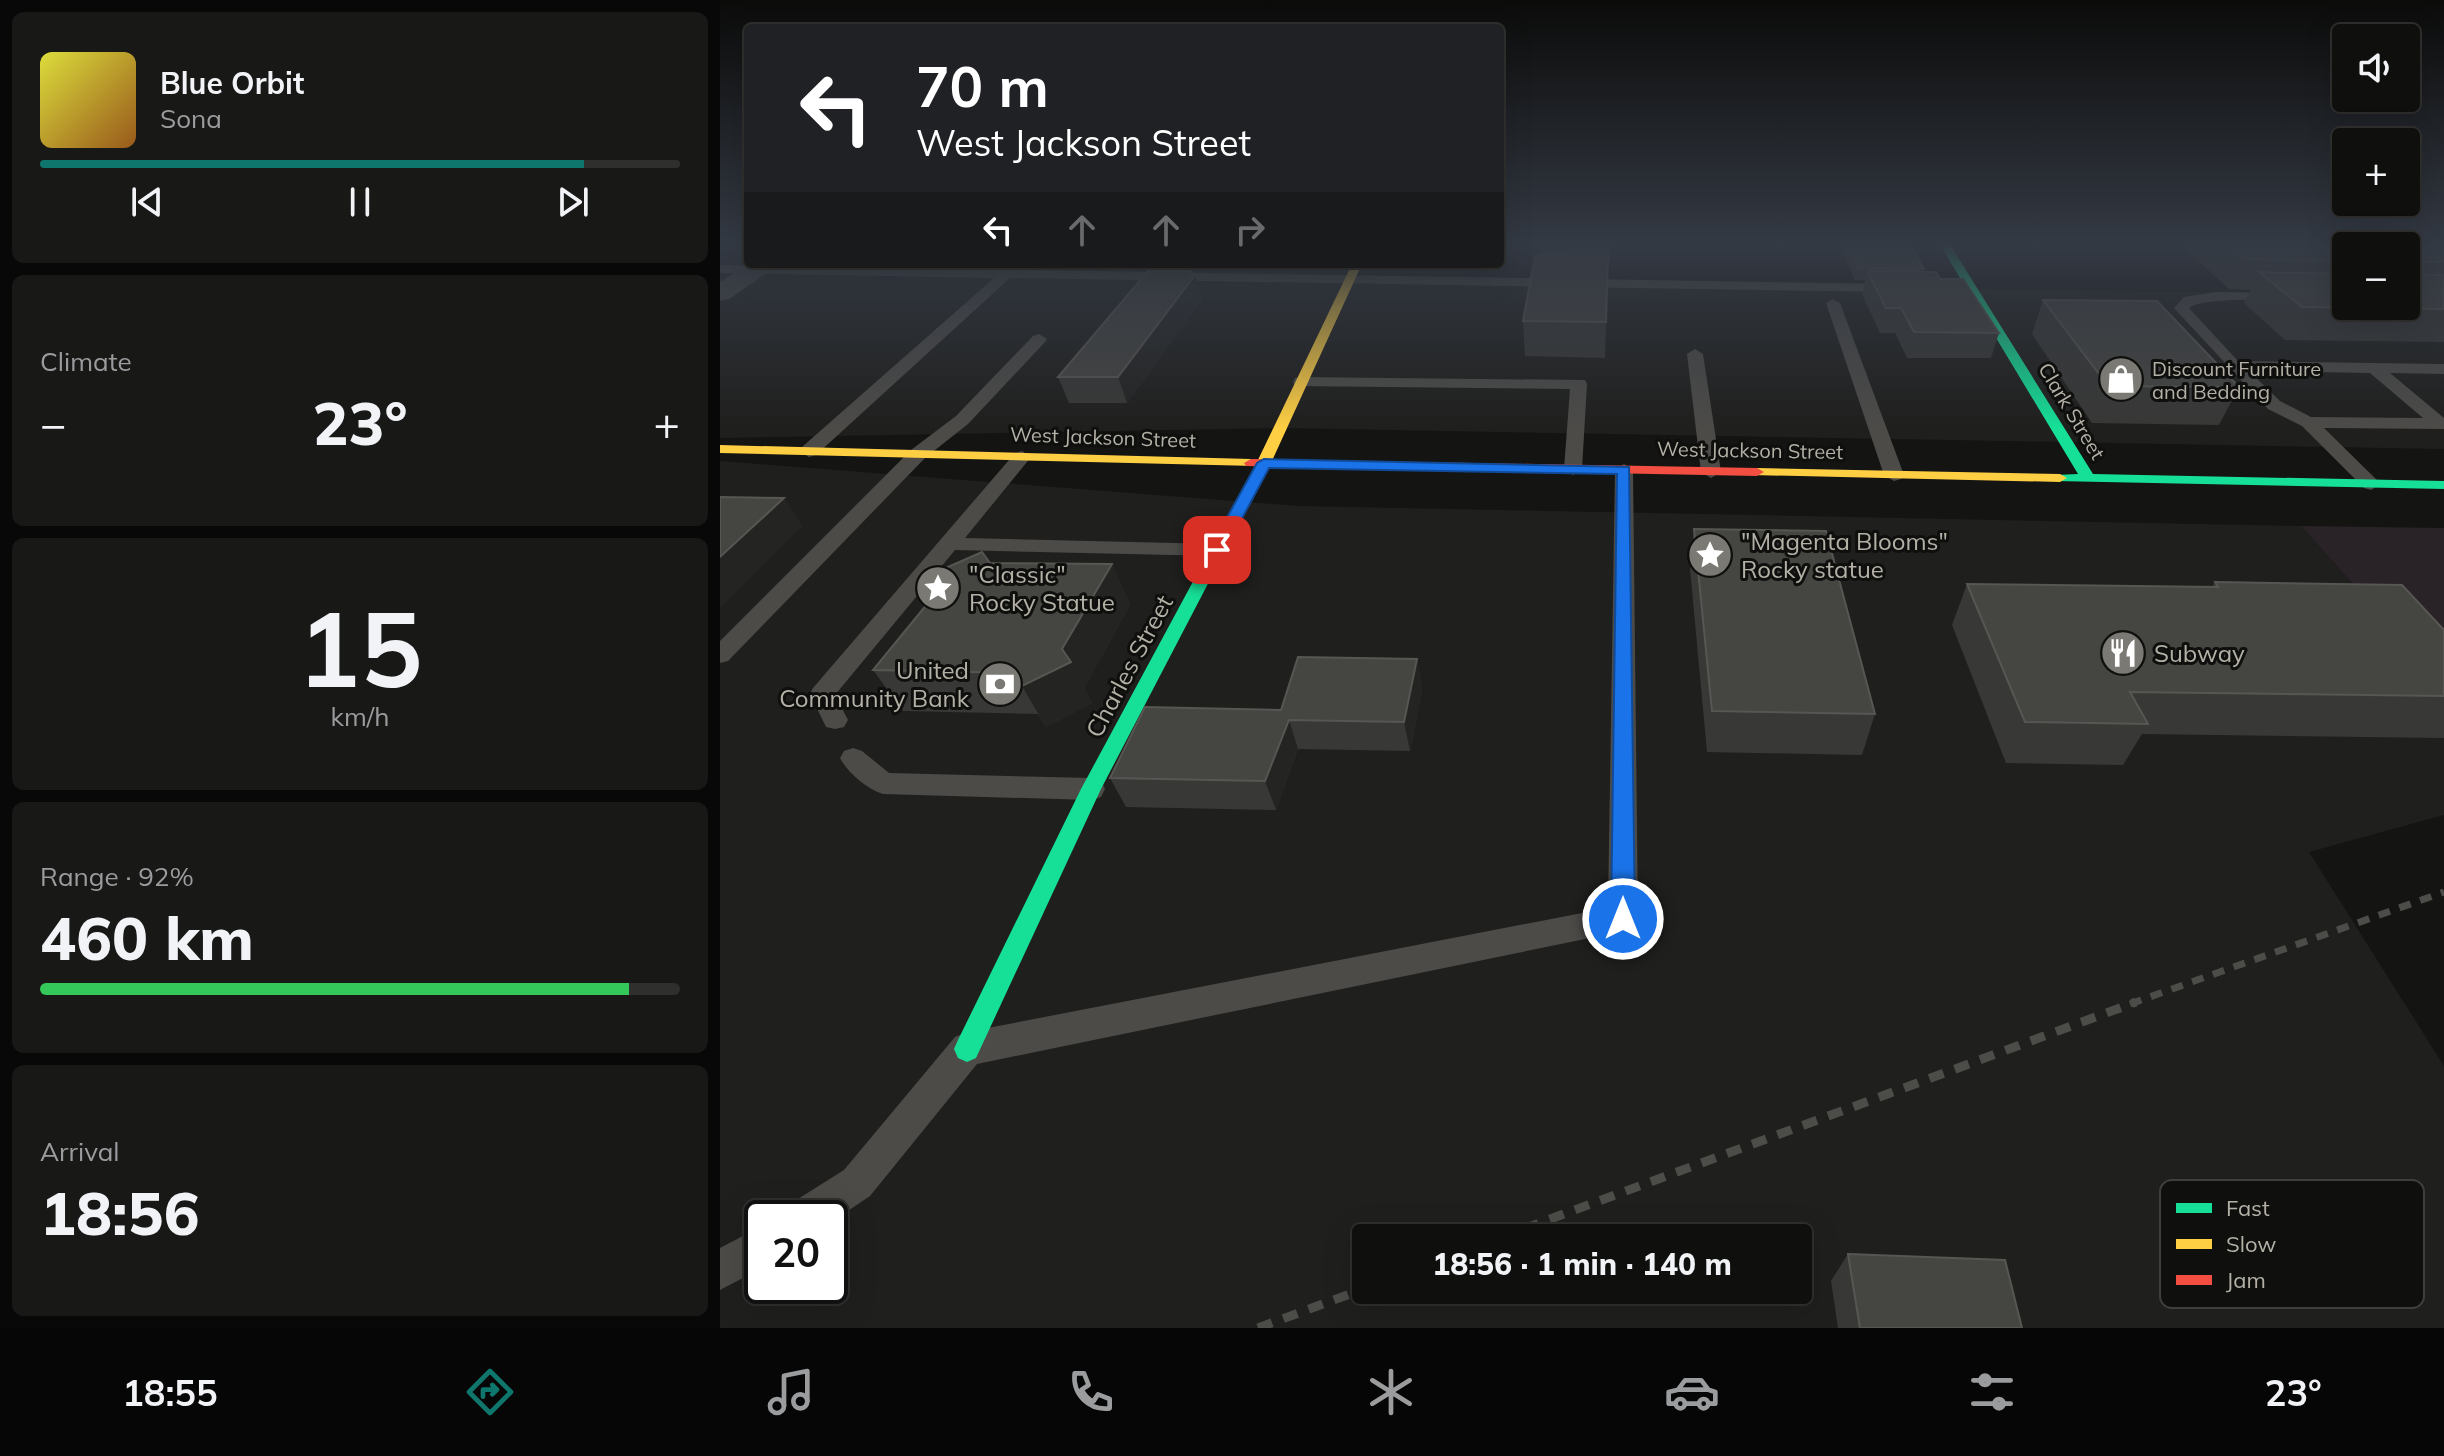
<!DOCTYPE html>
<meta charset="utf-8">
<style>
body{margin:0;font-family:Mulish,sans-serif;background:#181817;color:#f1f3f6;height:100vh;display:flex;flex-direction:column;font-size:30px;white-space:nowrap}
*{box-sizing:border-box;margin:0}
p{font-size:26px;color:#9b9c9e}
.icon{flex:none;width:44px;height:44px;fill:none;stroke:currentColor;stroke-width:2;stroke-linecap:round;stroke-linejoin:round}
.map{position:relative;flex:1;overflow:hidden}
.side{display:flex;flex-direction:column;gap:12px;padding:12px;background:#080808;width:720px}
.side>*{flex:none}
.banner{position:absolute;left:24px;top:24px;width:760px;height:244px;border-radius:8px;box-shadow:0 8px 32px #0002,0 0 0 2px #2f2f2e;background:#202124;color:#fff;overflow:hidden}
.fabs{position:absolute;left:1612px;top:24px;display:grid;gap:16px}
.fabs a{display:grid;place-items:center;width:88px;height:88px;border-radius:8px;background:#0f0f0e;box-shadow:0 8px 32px #0002,0 0 0 2px #2f2f2e;font-size:40px}
.speed{position:absolute;left:24px;top:1200px;display:flex;gap:16px;font-size:40px;font-weight:700;text-align:center}
.speed>*{display:grid;place-content:center;width:104px;height:104px;border-radius:50%;background:#0f0f0e;box-shadow:0 8px 32px #0002,0 0 0 2px #2f2f2e;line-height:1}
.speed .limit{border:4px solid #111;border-radius:12px;background:#fff;color:#111}
.pin{position:absolute;display:grid;place-items:center;width:68px;height:68px;color:#fff;margin:-34px;border-radius:16px;box-shadow:0 4px 12px #0006}
.me{position:absolute;width:88px;margin:-44px;rotate:0deg;stroke-linejoin:round;filter:drop-shadow(0 0 6px #0008)}
.turn{display:flex;align-items:center;gap:28px;height:168px;padding:0 40px;font-size:36px}
.turn .icon{width:104px;height:104px;stroke-width:2.5}
.turn b{display:block;font-size:56px;line-height:68px}
.lanes{display:flex;align-items:center;height:76px;padding:0 40px;background:#0003;justify-content:center;gap:40px;direction:ltr}
.lanes .off{opacity:.35}
.big{font-size:60px;font-weight:800;line-height:1.1}
.side .widget{flex:1;display:flex;flex-direction:column;justify-content:center;gap:12px;min-width:0;padding:0 28px;border-radius:12px;background:#181817}
.side .dial{align-items:center;gap:0}
.dial b{font-size:104px;line-height:1}
.song{display:flex;align-items:center;gap:24px}
.cover{width:96px;height:96px;border-radius:12px;background:linear-gradient(135deg,hsl(60 70% 55%),hsl(30 70% 35%))}
.played{height:8px;border-radius:4px;background:linear-gradient(90deg,#0f766e 85%,#2f2f2e 85%)}
.keys{display:flex;justify-content:space-around;direction:ltr}
.heat{display:flex;justify-content:space-between;align-items:center;font-size:44px;direction:ltr}
.charge{height:12px;border-radius:6px;background:linear-gradient(90deg,#34c759 92%,#2f2f2e 0)}
.trip{position:absolute;left:632px;top:1224px;width:460px;height:80px;border-radius:8px;background:#0f0f0e;box-shadow:0 8px 32px #0002,0 0 0 2px #2f2f2e;font-weight:800;line-height:80px;text-align:center}
.menu{display:flex;height:128px;justify-content:space-around;align-items:center;background:#060606;color:#9b9c9e}
.menu .icon{width:56px;height:56px}
.menu .selected{color:#0f766e}
.menu b{font-size:36px;color:#f1f3f6}
main{display:flex;flex:1;min-height:0}
.map>svg:first-child{display:block}
.built{fill:#1f1f1d;fill-rule:evenodd}
.green{fill:#292227}
.lines{fill:none;stroke-linecap:round;stroke-linejoin:round}
.lane{fill:#4c4b48;fill-rule:evenodd}
.street{fill:#4c4b48;fill-rule:evenodd}
.fast{fill:#16e098;fill-rule:evenodd}
.slow{fill:#ffcf43;fill-rule:evenodd}
.jam{fill:#f24e42;fill-rule:evenodd}
.rail-far1{stroke:#4c4c49;stroke-width:7;stroke-dasharray:12 10;stroke-linecap:butt}
.rail{stroke:#4c4c49;stroke-width:9;stroke-dasharray:15 12;stroke-linecap:butt}
.wall{fill:#383836;fill-rule:evenodd}
.shaded-wall{fill:#242423}
.building{fill:#454542;stroke:#575652;stroke-width:2}
.route{fill:#1a73e8;stroke:#114b97;stroke-width:2}
.labels{text-anchor:middle;dominant-baseline:central;stroke-width:6;stroke-linejoin:round;paint-order:stroke}
.far-poi-label{font-size:20px;fill:#b3b0a6;stroke:#0f0f0e;text-anchor:start}
.far-street-label{font-size:20px;fill:#b3b0a6;stroke:#0f0f0e}
.poi-label{font-size:24px;fill:#b3b0a6;stroke:#0f0f0e;text-anchor:start}
.street-label{font-size:24px;fill:#b3b0a6;stroke:#0f0f0e}
.key{fill:#0f0f0e;stroke:#403f3c;stroke-width:2}
.key-label{font-size:22px;fill:#b3b0a6}
</style>
<main>
<section class="side">
<div class="widget">
<div class="song"><i class="cover"></i><div><b>Blue Orbit</b><p>Sona</p></div></div>
<div class="played"></div>
<div class="keys"><svg class="icon" aria-label="previous" viewBox="0 0 24 24"><path d="M18 5L8 12l10 7zM5 5v14"/></svg><svg class="icon" aria-label="pause" viewBox="0 0 24 24"><path d="M8 5v14M16 5v14"/></svg><svg class="icon" aria-label="next" viewBox="0 0 24 24"><path d="M6 5l10 7-10 7zM19 5v14"/></svg></div>
</div>
<div class="widget"><p>Climate</p>
<div class="heat"><a>−</a><b class="big">23°</b><a>+</a></div>
</div>
<div class="widget dial"><b>15</b><p>km/h</p></div>
<div class="widget"><p>Range · 92%</p><b class="big">460 km</b><div class="charge"></div></div>
<div class="widget"><p>Arrival</p><b class="big">18:56</b></div>
</section>
<div class="map">
<svg width="1724" height="1328" viewBox="0 0 1724 1328">
<rect width="100%" height="100%" fill="#141413"/>
<g class="built">
<path d="M 47,264 L 144,264 L 135,270 L 628,281 L 1626,294 L 1626,306 L 1686,306 L 1724,295 L 1724,449 L 560,428 L 0,438 L 0,269 Z"/>
<path d="M 0,461 L 579,506 L 1581,526 L 1724,686 L 1724,815 L 1589,852 L 1724,1066 L 1724,1328 L 0,1328 ZM 42,1218 L 110,1218 L 110,1286 L 42,1286 ZM 646,1238 L 1078,1238 L 1078,1290 L 646,1290 Z"/>
</g>
<path class="green" d="M 1581,526 L 1724,528 L 1724,686 Z"/>
<g class="lines">
<g class="lane">
<path d="M 0,265 L 1173,284 L 1180,288 L 1173,292 L 290,278 L 96,455 L 89,457 L 80,451 L 82,447 L 274,278 L 0,273 Z"/>
<path d="M 1496,292 L 1626,294 L 1626,302 C 1600,302 1483,294 1469,308 L 1518,361 L 1724,364 L 1724,374 L 1670,373 L 1724,418 L 1724,429 L 1604,428 L 1661,484 L 1651,490 L 1644,488 L 1582,426 L 1548,409 L 1454,308 L 1464,297 ZM 1529,371 L 1650,373 L 1703,418 L 1591,417 L 1560,401 Z"/>
<path d="M 1113,299 L 1120,303 L 1184,475 L 1181,479 L 1174,481 L 1164,475 L 1106,303 Z"/>
<path d="M 319,334 L 327,339 L 325,342 L 248,424 L 205,458 L 8,661 L 0,663 L 0,641 L 191,450 L 236,416 L 313,336 Z"/>
<path d="M 975,349 L 983,354 L 1001,472 L 991,478 L 981,472 L 967,354 Z"/>
<path d="M 581,377 L 865,380 L 867,384 L 862,469 L 853,475 L 844,469 L 850,389 L 575,386 L 573,382 L 575,378 Z"/>
<path d="M 302,451 L 311,457 L 245,538 L 497,544 L 508,550 L 497,556 L 235,550 L 115,695 L 128,720 L 124,727 L 115,729 L 106,727 L 90,694 L 93,688 L 295,453 Z"/>
<path d="M 904,464 L 913,470 L 918,919 L 914,929 L 257,1064 L 150,1196 L 110,1223 L 110,1218 L 65,1218 L 70,1204 L 124,1170 L 235,1037 L 247,1032 L 888,908 L 895,470 Z"/>
<path d="M 133,748 L 142,751 L 169,773 L 371,778 L 381,781 L 385,789 L 381,797 L 371,800 L 163,794 C 147,789 128,773 120,758 L 124,751 Z"/>
<path d="M 42,1226 L 42,1268 L 0,1290 L 0,1248 Z"/>
</g>
<path class="street" d="M 29,264 L 60,264 L 9,299 L 0,301 L 0,282 Z"/>
<g class="fast">
<path d="M 1219,243 L 1229,243 L 1373,474 L 1724,481 L 1724,489 L 1335,481 L 1335,475 L 1358,474 Z"/>
<path d="M 484,571 L 492,576 L 381,789 L 256,1058 L 247,1062 L 238,1058 L 234,1049 L 238,1040 L 361,789 L 476,576 Z"/>
</g>
<g class="slow">
<path d="M 632,264 L 642,264 L 551,463 L 490,580 L 478,580 L 476,576 L 535,466 L 0,453 L 0,445 L 531,459 L 537,462 Z"/>
<path d="M 1037,468 L 1340,474 L 1347,478 L 1340,482 L 1032,475 L 1030,472 Z"/>
</g>
<path class="jam" d="M 531,459 L 1037,468 L 1044,472 L 1037,476 L 526,466 L 524,463 Z"/>
<path class="rail-far1" d="M 1410,1004 L 1724,892"/>
<g class="rail">
<path d="M 779,1238 L 1416,1002"/>
<path d="M 538,1328 L 646,1288"/>
</g>
</g>
<g class="wall">
<path d="M 889,243 L 885,358 L 805,356 L 803,321 L 820,256 Z"/>
<path d="M 1118,243 L 1189,243 L 1204,269 L 1204,271 L 1220,279 L 1279,333 L 1271,358 L 1187,358 L 1175,333 L 1160,333 L 1142,294 L 1145,280 L 1135,280 Z"/>
<path d="M 1459,243 L 1724,243 L 1724,342 L 1565,340 L 1524,303 L 1531,290 L 1509,289 ZM 1626,246 L 1686,246 L 1626,306 Z"/>
<path d="M 475,275 L 482,299 L 407,403 L 349,403 L 338,377 Z"/>
<path d="M 1323,300 L 1519,387 L 1499,425 L 1372,423 L 1312,334 Z"/>
<path d="M 974,529 L 1155,714 L 1142,755 L 987,752 L 970,569 Z"/>
<path d="M 270,563 L 392,564 L 410,605 L 364,688 L 372,703 L 326,727 L 318,714 L 183,711 L 153,670 L 225,582 L 219,571 Z"/>
<path d="M 1495,582 L 1724,630 L 1724,738 L 1422,734 L 1403,765 L 1286,763 L 1232,625 L 1247,584 L 1492,587 Z"/>
<path d="M 697,659 L 702,689 L 690,751 L 578,749 L 556,810 L 406,807 L 390,778 L 561,710 Z"/>
<path d="M 1128,1254 L 1302,1328 L 1118,1328 L 1111,1281 Z"/>
</g>
<g class="shaded-wall">
<path d="M 475,275 L 482,299 L 407,403 L 398,377 Z"/>
<path d="M 64,498 L 83,526 L 0,608 L 0,557 Z"/>
<path d="M 392,564 L 410,605 L 364,688 L 372,703 L 326,727 L 302,686 L 342,649 Z"/>
<path d="M 697,659 L 702,689 L 690,751 L 684,722 Z"/>
<path d="M 569,720 L 578,749 L 556,810 L 545,781 Z"/>
</g>
<g class="building">
<path d="M 822,243 L 889,243 L 888,264 L 888,257 L 820,256 Z"/>
<path d="M 1126,243 L 1189,243 L 1204,269 L 1138,268 Z"/>
<path d="M 1505,243 L 1724,243 L 1724,262 L 1702,262 L 1702,272 L 1705,275 L 1724,275 L 1724,309 L 1582,307 L 1539,272 L 1626,274 L 1626,306 L 1686,306 L 1686,246 L 1626,246 L 1626,261 L 1524,259 Z"/>
<path d="M 815,256 L 888,257 L 886,322 L 803,321 Z"/>
<path d="M 434,264 L 460,264 L 475,275 L 398,377 L 338,377 Z"/>
<path d="M 1147,271 L 1216,272 L 1220,279 L 1243,279 L 1279,333 L 1194,332 L 1181,308 L 1166,308 Z"/>
<path d="M 1323,300 L 1437,301 L 1519,387 L 1388,386 Z"/>
<path d="M 0,497 L 64,498 L 0,557 Z"/>
<path d="M 974,529 L 1106,531 L 1155,714 L 992,711 Z"/>
<path d="M 262,552 L 270,563 L 392,564 L 342,649 L 351,662 L 302,686 L 296,673 L 153,670 L 226,581 L 219,571 Z"/>
<path d="M 1495,582 L 1682,585 L 1724,630 L 1724,696 L 1410,692 L 1428,724 L 1305,722 L 1247,584 L 1498,587 Z"/>
<path d="M 578,657 L 697,659 L 684,722 L 569,720 L 545,781 L 390,778 L 425,707 L 561,710 Z"/>
<path d="M 1128,1254 L 1285,1260 L 1302,1328 L 1140,1328 Z"/>
</g>
<linearGradient id="sky" x2="0" y2="1"><stop stop-color="#0b0b0a"/><stop offset="0.57" stop-color="#343a44"/><stop offset="1" stop-color="#343a44" stop-opacity="0"/></linearGradient>
<rect width="1724" height="429" fill="url(#sky)"/>
<path class="route" d="M 544,459 L 909,467 L 915,919 L 911,926 L 903,929 L 895,926 L 891,919 L 897,474 L 549,468 L 505,550 L 503,553 L 492,553 L 489,550 L 537,463 Z"/>
<defs>
<g id="shop-disc" transform="scale(2.3)"><circle r="9.5" fill="#7b7973" stroke="#0f0f0e"/><path d="M-5-2.5h2.3a2.7 3.5 0 0 1 5.4 0H5L5.5 6h-11ZM-1.5-2.5h3a1.5 2.3 0 0 0-3 0Z" fill="#fff"/></g>
<g id="sight-disc" transform="scale(2.3)"><circle r="9.5" fill="#7b7973" stroke="#0f0f0e"/><path d="M0-6L1.8-2.2L6-1.7L2.9 1.2L3.7 5.4L0 3.3L-3.7 5.4L-2.9 1.2L-6-1.7L-1.8-2.2Z" fill="#fff"/></g>
<g id="restaurant-disc" transform="scale(2.3)"><circle r="9.5" fill="#7b7973" stroke="#0f0f0e"/><path d="M-5-6h1v4h1v-4h1v4h1v-4h1v5L-1.5 .5V6h-2V.5L-5-1ZM5-6V6H3V1.5H1.5Q1.5-4 5-6Z" fill="#fff"/></g>
<g id="bank-disc" transform="scale(2.3)"><circle r="9.5" fill="#7b7973" stroke="#0f0f0e"/><path d="M-6-4H6V4H-6ZM0-2.3a2.3 2.3 0 1 0 0 4.6a2.3 2.3 0 1 0 0-4.6Z" fill="#fff"/></g>
</defs>
<g fill-rule="evenodd">
<use href="#shop-disc" x="1401" y="379"/>
<use href="#sight-disc" x="990" y="555"/>
<use href="#sight-disc" x="218" y="588"/>
<use href="#restaurant-disc" x="1403" y="653"/>
<use href="#bank-disc" x="280" y="684"/>
</g>
<g class="labels">
<g class="far-poi-label">
<text x="1432" y="368">Discount Furniture<tspan x="1432" dy="23">and Bedding</tspan></text>
</g>
<g class="far-street-label">
<text transform="translate(1352 411) rotate(59)">Clark Street</text>
<text transform="translate(383 437) rotate(2)">West Jackson Street</text>
<text transform="translate(1030 450) rotate(1)">West Jackson Street</text>
</g>
<g class="poi-label">
<text x="1021" y="541">"Magenta Blooms"<tspan x="1021" dy="28">Rocky statue</tspan></text>
<text x="249" y="574">"Classic"<tspan x="249" dy="28">Rocky Statue</tspan></text>
<text x="1434" y="653">Subway</text>
<text x="249" y="670" text-anchor="end">United<tspan x="249" dy="28">Community Bank</tspan></text>
</g>
<g class="street-label">
<text transform="translate(409 666) rotate(-62)">Charles Street</text>
</g>
</g>
<rect x="1440" y="1180" width="264" height="128" rx="12" class="key"/>
<rect x="1456" y="1203" width="36" height="10" fill="#16e098"/>
<rect x="1456" y="1239" width="36" height="10" fill="#ffcf43"/>
<rect x="1456" y="1275" width="36" height="10" fill="#f24e42"/>
<g class="key-label">
<text x="1506" y="1216">Fast</text>
<text x="1506" y="1252">Slow</text>
<text x="1506" y="1288">Jam</text>
</g>
</svg>
<div class="fabs">
<a><svg class="icon" aria-label="sound" viewBox="0 0 24 24"><path d="M4 9h4l5-4v14l-5-4H4zM17 9q2 3 0 6"/></svg></a>
<a>+</a>
<a>−</a>
</div>
<div class="speed"><div class="limit">20</div></div>
<div class="pin" style="left:497px;top:550px;background:#d93025"><svg class="icon" aria-label="arrive" viewBox="0 0 24 24"><path d="M6 21V4h12l-3 4 3 4H6"/></svg></div>
<svg class="me" style="left:903px;top:919px" viewBox="-20 -20 40 40"><circle r="17" fill="#1a73e8" stroke="#fff" stroke-width="3"/><path d="M0-11L8 9 0 5-8 9z" fill="#fff"/></svg>
<div class="trip">18:56 · 1 min · 140 m</div>
<div class="banner">
<div class="turn"><svg class="icon" aria-label="left" viewBox="0 0 24 24"><path d="M17 20v-9H6M10 6l-5 5 5 5"/></svg><div><b>70 m</b>West Jackson Street</div></div>
<div class="lanes"><svg class="icon" aria-label="left" viewBox="0 0 24 24"><path d="M17 20v-9H6M10 6l-5 5 5 5"/></svg><svg class="icon off" aria-label="ahead" viewBox="0 0 24 24"><path d="M12 20V5M6 11l6-6 6 6"/></svg><svg class="icon off" aria-label="ahead" viewBox="0 0 24 24"><path d="M12 20V5M6 11l6-6 6 6"/></svg><svg class="icon off" aria-label="right" viewBox="0 0 24 24"><path d="M7 20v-9h11M14 6l5 5-5 5"/></svg></div>
</div>
</div>
</main>
<nav class="menu">
<b>18:55</b>
<svg class="icon selected" aria-label="directions" viewBox="0 0 24 24"><path d="M12 3l9 9-9 9-9-9zM9 14v-3h6M13 9l2 2-2 2"/></svg>
<svg class="icon" aria-label="music" viewBox="0 0 24 24"><path d="M9 18V5l10-2v13"/><circle cx="6" cy="18" r="3"/><circle cx="16" cy="16" r="3"/></svg>
<svg class="icon" aria-label="phone" viewBox="0 0 24 24"><path d="M5 4h4l2 5-3 2q2 4 5 5l2-3 5 2v4C11 20 4 13 5 4z"/></svg>
<svg class="icon" aria-label="climate" viewBox="0 0 24 24"><path d="M12 3v18M4 7l16 10M4 17L20 7"/></svg>
<svg class="icon" aria-label="car" viewBox="0 0 24 24"><path d="M5 17H2v-5l4-1 3-4h7l3 4 3 1v5h-3M9 17h6M6 11h13"/><circle cx="7" cy="17" r="2"/><circle cx="17" cy="17" r="2"/></svg>
<svg class="icon" aria-label="filters" viewBox="0 0 24 24"><path d="M4 7h16M4 17h16"/><circle cx="9" cy="7" r="2"/><circle cx="15" cy="17" r="2"/></svg>
<b>23°</b>
</nav>
